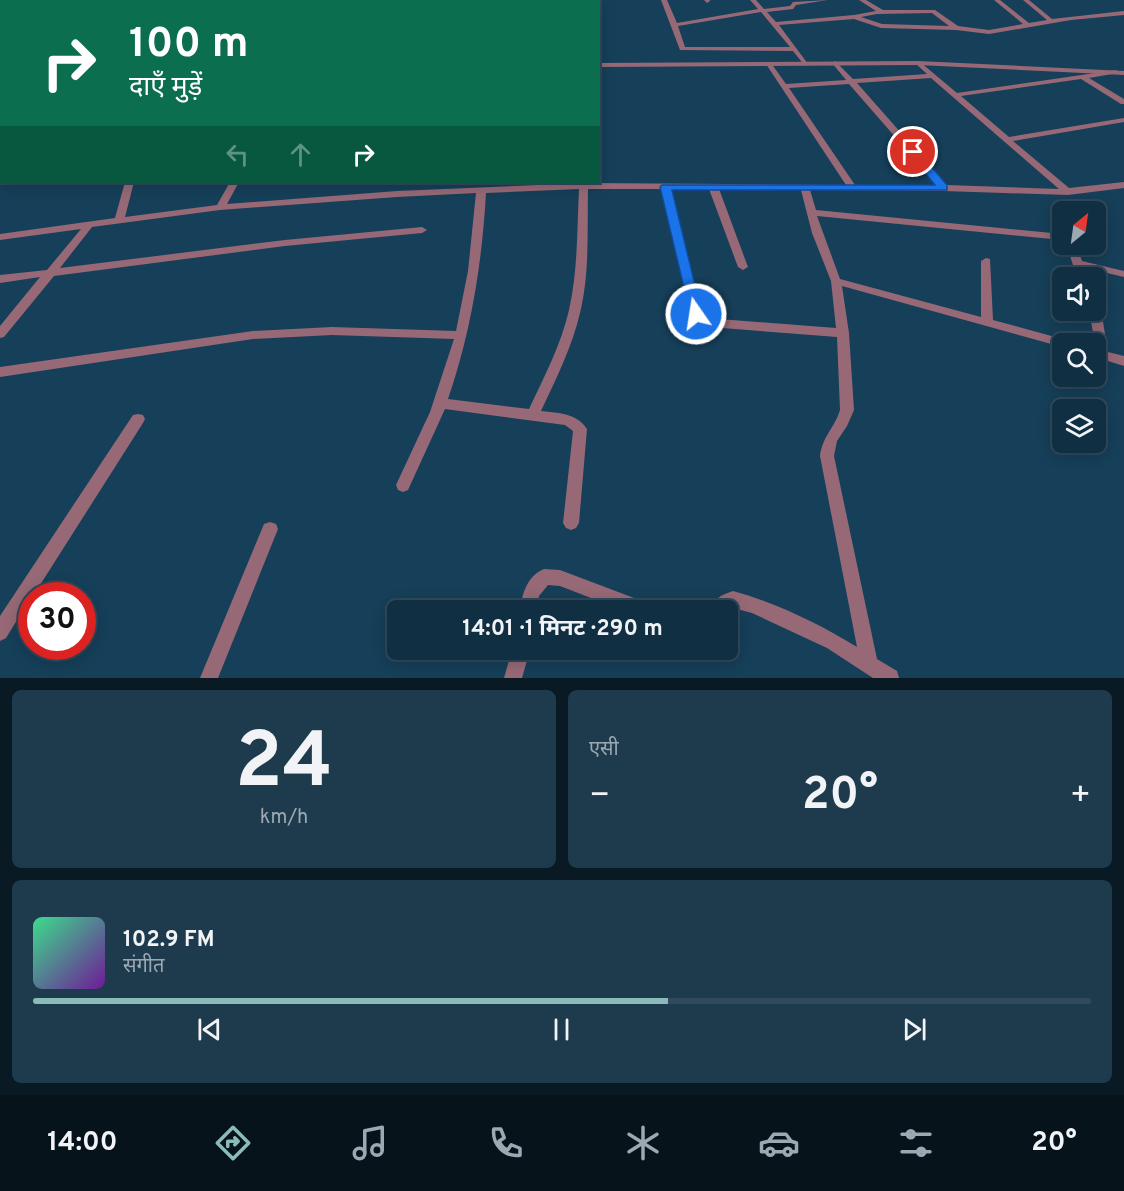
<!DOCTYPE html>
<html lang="hi">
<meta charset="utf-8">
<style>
body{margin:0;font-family:Overpass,"Noto Sans Devanagari",sans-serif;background:#1e3b4e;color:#f1f3f6;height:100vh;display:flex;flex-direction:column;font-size:22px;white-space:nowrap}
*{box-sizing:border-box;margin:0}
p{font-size:20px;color:#9ca9b2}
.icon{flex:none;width:33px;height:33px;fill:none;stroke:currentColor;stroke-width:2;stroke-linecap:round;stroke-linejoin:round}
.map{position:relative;height:678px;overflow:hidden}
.panel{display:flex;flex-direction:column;gap:12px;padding:12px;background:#091a25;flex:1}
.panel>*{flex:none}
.hud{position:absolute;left:0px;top:0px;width:600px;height:183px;box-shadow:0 3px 15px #0003,0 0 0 2px #304a5c;background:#0b6e4f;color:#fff;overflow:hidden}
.needle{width:39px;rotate:29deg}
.tools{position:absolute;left:1052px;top:201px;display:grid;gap:12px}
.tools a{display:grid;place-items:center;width:54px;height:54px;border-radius:9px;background:#102f43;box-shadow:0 3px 15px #0003,0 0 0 2px #304a5c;font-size:30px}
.speed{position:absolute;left:18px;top:582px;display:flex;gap:12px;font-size:30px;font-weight:700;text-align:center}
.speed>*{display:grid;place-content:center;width:78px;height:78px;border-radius:50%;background:#102f43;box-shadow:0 3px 15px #0003,0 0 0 2px #304a5c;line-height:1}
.speed .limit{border:9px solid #d22;background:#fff;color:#111}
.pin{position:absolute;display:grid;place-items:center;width:51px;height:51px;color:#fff;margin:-26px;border:3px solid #fff;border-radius:50%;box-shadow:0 2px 6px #0007}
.me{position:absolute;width:66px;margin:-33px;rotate:347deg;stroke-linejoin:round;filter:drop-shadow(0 0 4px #0008)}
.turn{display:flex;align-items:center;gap:21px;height:126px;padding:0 30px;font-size:27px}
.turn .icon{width:78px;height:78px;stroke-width:2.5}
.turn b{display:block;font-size:42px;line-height:51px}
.lanes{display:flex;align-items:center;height:57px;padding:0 30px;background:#0003;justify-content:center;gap:30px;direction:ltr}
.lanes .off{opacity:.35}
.big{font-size:45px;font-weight:700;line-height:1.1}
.panel .tile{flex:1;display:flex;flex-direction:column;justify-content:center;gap:9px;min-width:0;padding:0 21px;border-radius:9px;background:#1e3b4e}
.panel .dial{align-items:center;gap:0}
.dial b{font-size:78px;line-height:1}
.song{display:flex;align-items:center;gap:18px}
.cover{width:72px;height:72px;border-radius:9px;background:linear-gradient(135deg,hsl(150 70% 55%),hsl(280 70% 35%))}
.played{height:6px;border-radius:3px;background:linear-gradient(90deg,#8bbbb9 60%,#304a5c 60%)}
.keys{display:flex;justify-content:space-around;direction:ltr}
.heat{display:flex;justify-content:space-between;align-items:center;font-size:33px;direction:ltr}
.panel .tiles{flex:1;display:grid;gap:12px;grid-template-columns:1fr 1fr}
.tile:last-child{grid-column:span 2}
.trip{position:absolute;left:387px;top:600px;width:351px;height:60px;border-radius:9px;background:#102f43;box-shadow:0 3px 15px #0003,0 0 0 2px #304a5c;font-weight:700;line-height:60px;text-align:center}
.tabs{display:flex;height:96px;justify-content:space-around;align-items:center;background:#06131b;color:#9ca9b2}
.tabs .icon{width:42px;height:42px}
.tabs .current{color:#8bbbb9}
.tabs b{font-size:27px;color:#f1f3f6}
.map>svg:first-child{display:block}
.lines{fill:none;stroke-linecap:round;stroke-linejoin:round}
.minor{fill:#976977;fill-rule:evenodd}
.tertiary{fill:#976977;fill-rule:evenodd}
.route{fill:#1a73e8;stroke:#114b97;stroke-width:1.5}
</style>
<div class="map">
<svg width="1124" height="678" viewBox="0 0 1124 678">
<rect width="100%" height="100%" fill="#163f59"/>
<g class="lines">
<g class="minor">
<path d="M 10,0 L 17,0 L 9,2 Z"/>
<path d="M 69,0 L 76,0 L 68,2 Z"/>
<path d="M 242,0 L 248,0 L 241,2 Z"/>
<path d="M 318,0 L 324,0 L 317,2 Z"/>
<path d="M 395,0 L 401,0 L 394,2 Z"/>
<path d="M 445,0 L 451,0 L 444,2 Z"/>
<rect x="477" y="0" width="6" height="2"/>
<rect x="524" y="0" width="6" height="2"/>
<path d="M 594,0 L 600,0 L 600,2 L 598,3 Z"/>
<path d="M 661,0 L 667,0 L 677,23 L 758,9 L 750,0 L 756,0 L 764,9 L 790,6 L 793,2 L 828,0 L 796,5 L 793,9 L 767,12 L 776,22 L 854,15 L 876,11 L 859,0 L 866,0 L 883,10 L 935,10 L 958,26 L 989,30 L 1023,24 L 994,0 L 1000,0 L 1029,23 L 1047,20 L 1023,0 L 1029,0 L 1052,19 L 1124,11 L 1124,15 L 1071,20 L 989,34 L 956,30 L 881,28 L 854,19 L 779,25 L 808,64 L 805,66 L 793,51 L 680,50 ZM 761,12 L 790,47 L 685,47 L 678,26 ZM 932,13 L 949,26 L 882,24 L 861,17 L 877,14 Z"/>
<path d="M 704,0 L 710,0 L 710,1 L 707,3 Z"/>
<path d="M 2,3 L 2,7 L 0,8 L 0,4 Z"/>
<rect x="0" y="14" width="2" height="4"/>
<path d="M 2,46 L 2,51 L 0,51 L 0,47 Z"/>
<path d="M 835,61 L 853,79 L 927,74 L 915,63 L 920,62 L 957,93 L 1116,70 L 1119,72 L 1118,73 L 1089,78 L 1124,99 L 1124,104 L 1121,104 L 1081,79 L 961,96 L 1009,137 L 1124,118 L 1124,122 L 1013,141 L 1069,188 L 1124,182 L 1124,188 L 1068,195 L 944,191 L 810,190 L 816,210 L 1062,234 L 1062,240 L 817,216 L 840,279 L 981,317 L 981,261 L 986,258 L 990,259 L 993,320 L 1066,340 L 1072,344 L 1062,344 L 1062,347 L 842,286 L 849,333 L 854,410 L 847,426 L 837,441 L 834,456 L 877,659 L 897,671 L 899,678 L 873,678 L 827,648 L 752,613 L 733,608 L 728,612 L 728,610 L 709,610 C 712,599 722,595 733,591 C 774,602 820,624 857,647 L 820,456 C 822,437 835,427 840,410 L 837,337 L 709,327 L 698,324 L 690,314 L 661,189 L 588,189 C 587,230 590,272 580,313 C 572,347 556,379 541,411 C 558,413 577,413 587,429 L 579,523 L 576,528 L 571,530 L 566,528 L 563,523 L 573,431 L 565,425 L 445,409 L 408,490 L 403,492 L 398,490 L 396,485 L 430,412 L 454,339 L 332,335 L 253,339 L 0,377 L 0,367 L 253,331 L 332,327 L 456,331 L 468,271 L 476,193 L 397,197 L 220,210 L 92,227 L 60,268 L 285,240 L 422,227 L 427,230 L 422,233 L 285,246 L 54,276 L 4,337 L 0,338 L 0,326 L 40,277 L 0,283 L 0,275 L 47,270 L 81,229 L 0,240 L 0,234 L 115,218 L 125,182 L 134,182 L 125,217 L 217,205 L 230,182 L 239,182 L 227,204 L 397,191 L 584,183 L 846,185 L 766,64 L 771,63 L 786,84 L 846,80 L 832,63 ZM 931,78 L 1059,189 L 947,185 L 857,83 ZM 849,84 L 937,185 L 855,185 L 789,88 ZM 579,189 C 577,229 578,270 569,310 C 561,345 544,377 529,409 L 448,399 C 471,332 482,264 486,193 ZM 670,189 L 709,189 L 738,267 L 743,270 L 748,267 L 719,189 L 801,190 L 812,233 L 831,281 L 836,328 L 706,318 L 701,313 Z"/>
<path d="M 0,134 L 2,134 L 0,139 Z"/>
<path d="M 2,169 L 2,175 L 0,176 L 0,170 Z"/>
<path d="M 1066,244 L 1076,244 L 1082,261 L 1124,271 L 1124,277 L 1073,265 Z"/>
<path d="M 1095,306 L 1101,310 L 1108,352 L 1124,356 L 1124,366 L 1095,357 L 1095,344 L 1089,310 L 1095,310 Z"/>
<path d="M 138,414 L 143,415 L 145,419 L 143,423 L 33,596 L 32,596 L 6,638 L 0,641 L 0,616 L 133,415 Z"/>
<path d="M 270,522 L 276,524 L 278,529 L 218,678 L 200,678 L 264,524 Z"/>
<path d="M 544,569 L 560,570 L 642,601 L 648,604 L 651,610 L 622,610 L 560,586 L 548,585 L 539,596 L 536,610 L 520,610 C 522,594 527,576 544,569 Z"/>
<path d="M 512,650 L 530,650 L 522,678 L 504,678 Z"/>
</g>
<g class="tertiary">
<path d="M 918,61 L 1124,71 L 1124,75 L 918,65 L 598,67 L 598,63 Z"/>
<rect x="0" y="106" width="2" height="4"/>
</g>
</g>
<path class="route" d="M 910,150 L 917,150 L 947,185 L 947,190 L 672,190 L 702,314 L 696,319 L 691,317 L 660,187 L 662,185 L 935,185 L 910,154 Z"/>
</svg>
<div class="tools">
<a><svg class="needle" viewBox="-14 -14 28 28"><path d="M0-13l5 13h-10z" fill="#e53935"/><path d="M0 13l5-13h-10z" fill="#9ca9b2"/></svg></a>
<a><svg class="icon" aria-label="sound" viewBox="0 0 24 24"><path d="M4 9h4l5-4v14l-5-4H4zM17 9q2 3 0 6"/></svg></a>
<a><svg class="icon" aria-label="search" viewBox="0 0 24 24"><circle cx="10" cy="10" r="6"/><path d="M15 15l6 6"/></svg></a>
<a><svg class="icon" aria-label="layers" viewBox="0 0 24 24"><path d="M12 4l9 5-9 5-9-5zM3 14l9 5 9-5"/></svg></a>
</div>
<div class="speed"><div class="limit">30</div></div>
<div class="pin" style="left:913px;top:152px;background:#d93025"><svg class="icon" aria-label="arrive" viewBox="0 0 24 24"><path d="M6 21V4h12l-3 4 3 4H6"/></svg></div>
<svg class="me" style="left:696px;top:314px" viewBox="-20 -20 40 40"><circle r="17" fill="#1a73e8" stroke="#fff" stroke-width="3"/><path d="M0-11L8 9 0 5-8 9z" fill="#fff"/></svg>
<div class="trip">14:01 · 1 मिनट · 290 m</div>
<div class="hud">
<div class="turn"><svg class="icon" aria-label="right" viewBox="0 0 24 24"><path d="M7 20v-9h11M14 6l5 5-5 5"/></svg><div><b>100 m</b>दाएँ मुड़ें</div></div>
<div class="lanes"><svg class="icon off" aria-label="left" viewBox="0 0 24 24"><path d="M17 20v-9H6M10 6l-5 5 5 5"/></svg><svg class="icon off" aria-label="ahead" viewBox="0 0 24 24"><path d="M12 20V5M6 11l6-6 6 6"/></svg><svg class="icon" aria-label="right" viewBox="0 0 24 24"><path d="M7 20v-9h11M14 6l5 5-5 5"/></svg></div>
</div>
</div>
<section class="panel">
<div class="tiles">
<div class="tile dial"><b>24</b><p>km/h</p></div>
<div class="tile"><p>एसी</p>
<div class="heat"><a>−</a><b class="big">20°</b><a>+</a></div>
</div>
<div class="tile">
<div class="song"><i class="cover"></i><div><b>102.9 FM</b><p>संगीत</p></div></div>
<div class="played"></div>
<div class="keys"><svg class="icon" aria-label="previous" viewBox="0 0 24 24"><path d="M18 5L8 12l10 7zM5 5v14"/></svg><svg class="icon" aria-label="pause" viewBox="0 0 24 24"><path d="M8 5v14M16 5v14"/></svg><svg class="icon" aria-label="next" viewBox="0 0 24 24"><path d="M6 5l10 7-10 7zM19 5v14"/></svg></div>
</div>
</div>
</section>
<nav class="tabs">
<b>14:00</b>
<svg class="icon current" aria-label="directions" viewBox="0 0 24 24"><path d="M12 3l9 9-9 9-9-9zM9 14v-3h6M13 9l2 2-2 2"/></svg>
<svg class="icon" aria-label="music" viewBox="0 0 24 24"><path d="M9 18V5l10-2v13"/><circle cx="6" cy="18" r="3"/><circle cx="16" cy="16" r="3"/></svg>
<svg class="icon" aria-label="phone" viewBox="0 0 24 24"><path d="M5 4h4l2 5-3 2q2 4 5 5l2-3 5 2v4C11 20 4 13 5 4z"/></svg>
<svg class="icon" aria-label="climate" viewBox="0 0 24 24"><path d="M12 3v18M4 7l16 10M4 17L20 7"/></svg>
<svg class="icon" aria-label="car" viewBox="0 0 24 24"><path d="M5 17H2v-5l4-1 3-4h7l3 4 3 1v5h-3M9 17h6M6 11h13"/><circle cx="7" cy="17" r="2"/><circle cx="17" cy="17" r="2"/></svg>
<svg class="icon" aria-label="filters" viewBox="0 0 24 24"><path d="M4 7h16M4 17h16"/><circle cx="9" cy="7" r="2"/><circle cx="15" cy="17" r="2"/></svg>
<b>20°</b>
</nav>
